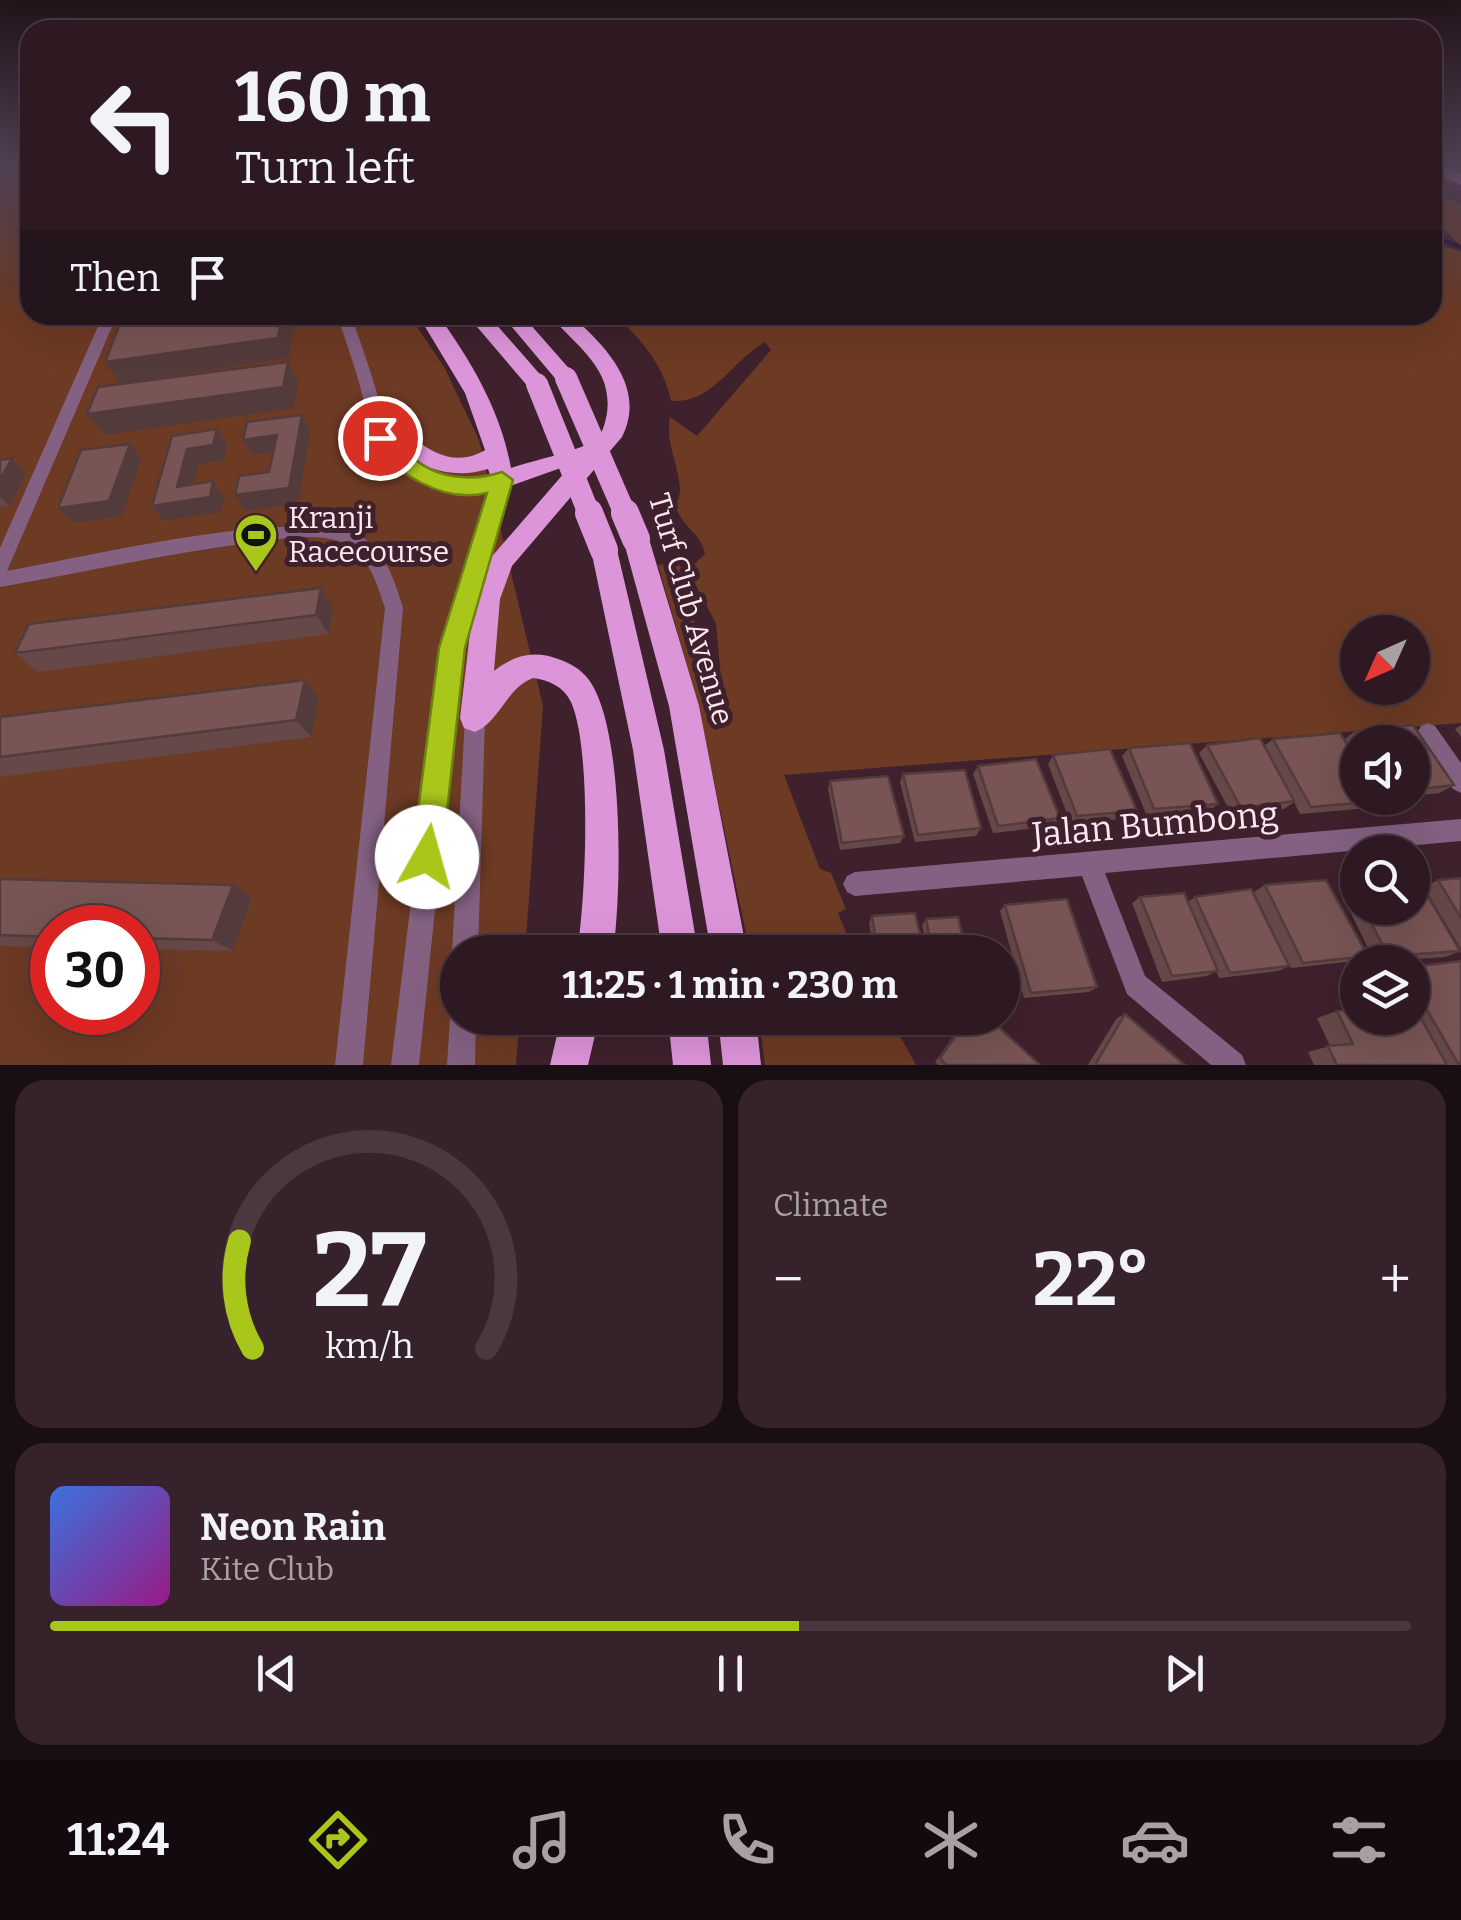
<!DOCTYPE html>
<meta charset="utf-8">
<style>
body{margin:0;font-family:Bitter,serif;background:#36222a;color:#f1f3f6;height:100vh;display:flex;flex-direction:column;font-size:38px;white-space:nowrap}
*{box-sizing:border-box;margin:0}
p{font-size:32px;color:#a7a0a5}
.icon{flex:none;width:55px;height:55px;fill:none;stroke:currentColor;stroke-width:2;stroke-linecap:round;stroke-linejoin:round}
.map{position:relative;height:1065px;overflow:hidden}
.side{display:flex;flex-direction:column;gap:15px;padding:15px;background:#190e13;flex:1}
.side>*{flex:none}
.guide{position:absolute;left:20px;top:20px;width:1422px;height:305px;border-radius:30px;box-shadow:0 10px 40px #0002,0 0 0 2px #493840;background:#2e1922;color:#f1f3f6;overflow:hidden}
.needle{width:65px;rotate:225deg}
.controls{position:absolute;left:1340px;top:615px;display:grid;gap:20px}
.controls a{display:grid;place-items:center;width:90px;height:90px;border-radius:50%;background:#2e1922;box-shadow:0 10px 40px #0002,0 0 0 2px #493840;font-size:50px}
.speed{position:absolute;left:30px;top:905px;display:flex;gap:20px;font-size:50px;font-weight:700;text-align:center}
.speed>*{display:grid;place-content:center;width:130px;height:130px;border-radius:50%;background:#2e1922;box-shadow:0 10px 40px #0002,0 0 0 2px #493840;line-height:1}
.speed .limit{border:15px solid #d22;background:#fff;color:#111}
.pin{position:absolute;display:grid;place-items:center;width:85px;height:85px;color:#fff;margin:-42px;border:5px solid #fff;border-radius:50%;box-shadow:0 2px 10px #0007}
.me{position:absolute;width:110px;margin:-55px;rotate:7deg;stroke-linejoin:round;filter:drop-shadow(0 0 8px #0008)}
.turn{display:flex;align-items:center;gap:35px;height:210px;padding:0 50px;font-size:45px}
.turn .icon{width:130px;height:130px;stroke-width:2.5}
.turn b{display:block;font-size:70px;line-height:85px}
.then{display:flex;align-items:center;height:95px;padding:0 50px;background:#0003;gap:20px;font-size:38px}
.big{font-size:75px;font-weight:700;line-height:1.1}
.side .card{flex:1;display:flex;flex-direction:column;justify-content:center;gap:15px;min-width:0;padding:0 35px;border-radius:30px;background:#36222a}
.side .dial{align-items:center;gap:0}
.dial svg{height:260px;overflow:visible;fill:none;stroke:#493840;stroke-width:7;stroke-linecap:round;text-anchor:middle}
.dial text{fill:#f1f3f6;stroke:none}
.song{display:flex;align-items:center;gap:30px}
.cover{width:120px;height:120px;border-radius:15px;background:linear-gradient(135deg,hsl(220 70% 55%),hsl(310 70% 35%))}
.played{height:10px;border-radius:5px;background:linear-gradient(90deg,#a9c71a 55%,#493840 55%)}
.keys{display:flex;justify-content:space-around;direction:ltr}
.heat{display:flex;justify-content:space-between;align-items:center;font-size:55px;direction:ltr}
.side .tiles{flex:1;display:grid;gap:15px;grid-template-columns:1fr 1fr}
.card:last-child{grid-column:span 2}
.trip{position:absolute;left:440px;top:935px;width:580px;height:100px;border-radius:50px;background:#2e1922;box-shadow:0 10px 40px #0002,0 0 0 2px #493840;font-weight:700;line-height:100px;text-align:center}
.tabs{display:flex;height:160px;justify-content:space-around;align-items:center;background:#120a0e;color:#a7a0a5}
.tabs .icon{width:70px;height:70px}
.tabs .current{color:#a9c71a}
.tabs b{font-size:45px;color:#f1f3f6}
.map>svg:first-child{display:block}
.green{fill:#6d3a24;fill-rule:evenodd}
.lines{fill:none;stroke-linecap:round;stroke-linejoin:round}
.stream{stroke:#200837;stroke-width:4}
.minor{fill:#846182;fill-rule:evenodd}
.primary{fill:#dd95da;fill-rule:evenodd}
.primary-bridge-far1{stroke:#dd95da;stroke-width:22}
.primary-bridge{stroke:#dd95da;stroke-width:28}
.wall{fill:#674848}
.shaded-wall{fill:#543b3b}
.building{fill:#785454;stroke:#543b3b;stroke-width:2.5}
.route{fill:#a9c71a;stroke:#6e8111;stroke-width:2.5}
.labels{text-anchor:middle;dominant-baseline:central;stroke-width:10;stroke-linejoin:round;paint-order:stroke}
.poi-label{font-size:30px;fill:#fce8ef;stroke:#3e212d;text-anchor:start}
.street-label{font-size:30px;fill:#fce8ef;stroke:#3e212d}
.near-street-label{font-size:35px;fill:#fce8ef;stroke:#3e212d}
</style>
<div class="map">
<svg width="1461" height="1065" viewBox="0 0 1461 1065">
<rect width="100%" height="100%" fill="#3e212d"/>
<g class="green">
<path d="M 0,165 L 30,166 L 30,315 L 409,315 L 444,367 L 479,440 L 543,706 L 525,952 L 458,952 L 458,1018 L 520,1018 L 516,1065 L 0,1065 ZM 52,928 L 138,928 L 138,1012 L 52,1012 Z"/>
<path d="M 1433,192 L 1461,204 L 1461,246 L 1433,218 Z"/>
<path d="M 1433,242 L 1461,252 L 1461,723 L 784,775 L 820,869 L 831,873 L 846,909 L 838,913 L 854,952 L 750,952 L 697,701 L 658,565 L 678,563 L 684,571 L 708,690 L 722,689 L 716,624 L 688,570 L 705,554 C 701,534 687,530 679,514 C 673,504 680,500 680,490 C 679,464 665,444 670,417 L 697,436 L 771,350 L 765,342 C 729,364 712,404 671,401 C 664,367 645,344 620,320 L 626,315 L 1432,315 ZM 1358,632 L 1412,632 L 1412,688 L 1358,688 Z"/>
<path d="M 759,1018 L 890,1018 L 916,1065 L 765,1065 Z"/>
</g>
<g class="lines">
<path class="stream" d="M 1432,236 L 1461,247"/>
<g class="minor">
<path d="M 103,315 L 117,315 L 7,571 C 76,559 309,503 362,537 C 386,552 395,582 403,608 L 363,1065 L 335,1065 L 385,608 C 377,583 367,550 339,541 C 314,533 282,539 256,542 C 170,553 85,572 0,587 L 0,548 Z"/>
<path d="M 337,315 L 351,315 C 361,344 372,374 380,404 C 384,416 383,431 390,442 C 413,479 463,483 502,474 L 510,480 L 462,648 L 419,1065 L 391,1065 L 442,648 L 491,489 C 449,496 396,483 374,443 C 368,431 368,418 365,405 C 358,375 347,345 337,315 Z"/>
<path d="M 475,709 L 482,711 L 485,718 L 478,952 L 458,952 L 458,961 L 452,952 L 465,718 L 468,711 Z"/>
<path d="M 1428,723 L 1435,726 L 1461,763 L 1461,793 L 1453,789 L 1421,740 L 1417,733 L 1421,726 Z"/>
<path d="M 1461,819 L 1461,841 L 1105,873 L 1145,976 L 1242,1055 L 1246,1065 L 1211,1065 L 1127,994 L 1082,876 L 855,896 L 847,892 L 843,884 L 847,876 L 855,872 Z"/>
<path d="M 458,1007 L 458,1018 L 476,1018 L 475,1065 L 447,1065 L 450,1018 Z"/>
</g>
<g class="primary">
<path d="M 1432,165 L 1444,165 L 1461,174 L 1461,185 L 1432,171 Z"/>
<path d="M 418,315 L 438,315 C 472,362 501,412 511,468 C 534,460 576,452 593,441 C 603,435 605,423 607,413 C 613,367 576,347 550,315 L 571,315 C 605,346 647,387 622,437 L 512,566 L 500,599 L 494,671 C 514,655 534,650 558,659 C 570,663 581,669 589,680 C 624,728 622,893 613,952 L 577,952 C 586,899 592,749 571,702 C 564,687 549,680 533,678 C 506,688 500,722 475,732 L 464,728 L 460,718 L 474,599 L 488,561 L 572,464 L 502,489 L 494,486 L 488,469 C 435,485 392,453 363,409 L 366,404 L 382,404 C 406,434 444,475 485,450 L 465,393 Z"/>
<path d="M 467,315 L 488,315 L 544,379 L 544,389 L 530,389 Z"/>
<path d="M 502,315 L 522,315 L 573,373 L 573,383 L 559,383 Z"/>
<path d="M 636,529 L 645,532 L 649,539 L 699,706 L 747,952 L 711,952 L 669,706 L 623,539 L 627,532 Z"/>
<path d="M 604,540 L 613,543 L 617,550 L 664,750 L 698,952 L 662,952 L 633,750 L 591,550 L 595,543 Z"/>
<path d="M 561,1018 L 599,1018 L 588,1065 L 550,1065 Z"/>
<path d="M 668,1018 L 706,1018 L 711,1065 L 673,1065 Z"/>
<path d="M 718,1018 L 756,1018 L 761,1065 L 723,1065 Z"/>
</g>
<g class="primary-bridge-far1">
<path d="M 566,378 L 626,516"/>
<path d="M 537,384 L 590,516"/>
</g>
<g class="primary-bridge">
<path d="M 589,513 L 604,550"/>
<path d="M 625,513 L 636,539"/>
</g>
</g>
<g class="wall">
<path d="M 12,458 L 26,473 L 10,506 L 0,507 L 0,460 Z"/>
<path d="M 333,607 L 329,634 L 38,672 L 15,653 Z"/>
<path d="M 319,698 L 311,737 L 0,777 L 0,717 Z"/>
<path d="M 1413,725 L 1454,785 L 1440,793 L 1412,796 L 1412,742 L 1358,742 L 1358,798 L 1379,798 L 1381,801 L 1369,808 L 1300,814 L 1294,802 L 1284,809 L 1232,815 L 1199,753 L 1207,745 L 1260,738 L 1264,746 L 1273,739 L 1340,733 L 1344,740 L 1354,732 Z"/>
<path d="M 1461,725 L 1461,737 L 1455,729 Z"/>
<path d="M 1129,748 L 1218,804 L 1209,811 L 1147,816 L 1122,756 Z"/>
<path d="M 1053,755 L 1137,811 L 1129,818 L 1071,824 L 1048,764 Z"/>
<path d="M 978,766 L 1060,818 L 1054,826 L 993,833 L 973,774 Z"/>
<path d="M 903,774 L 981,828 L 976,836 L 915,842 L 900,782 Z"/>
<path d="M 830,781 L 904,836 L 900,843 L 840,850 L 828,789 Z"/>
<path d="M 1461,878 L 1461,949 L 1424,887 L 1438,880 Z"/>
<path d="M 0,879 L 233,885 L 252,898 L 233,951 L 138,949 L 138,928 L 52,928 L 52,947 L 0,946 Z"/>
<path d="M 1351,882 L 1358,882 L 1358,908 L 1412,908 L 1460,951 L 1445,957 L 1375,962 L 1339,889 Z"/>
<path d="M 1265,885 L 1368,956 L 1355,961 L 1291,968 L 1254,892 Z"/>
<path d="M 1140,897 L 1188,902 L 1195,897 L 1289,966 L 1278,971 L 1219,978 L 1216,971 L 1207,976 L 1162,982 L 1132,903 Z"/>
<path d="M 1005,905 L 1097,987 L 1089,992 L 1024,998 L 1000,911 Z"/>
<path d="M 872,916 L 924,952 L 874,952 L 869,923 Z"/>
<path d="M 926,919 L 966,952 L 928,952 L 922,925 Z"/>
<path d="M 1412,967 L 1461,1065 L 1314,1065 L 1308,1052 L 1330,1046 L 1317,1018 L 1337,1011 L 1412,1018 Z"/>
<path d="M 1125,1014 L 1185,1065 L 1088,1065 L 1117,1018 Z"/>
<path d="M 966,1018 L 989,1018 L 1040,1065 L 938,1065 L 935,1062 Z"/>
</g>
<g class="shaded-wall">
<path d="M 282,315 L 289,315 L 294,324 L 289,358 L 120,383 L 105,362 Z"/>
<path d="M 288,362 L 298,382 L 294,408 L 104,435 L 87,414 Z"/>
<path d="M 302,415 L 310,431 L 298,503 L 245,511 L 235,495 L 289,488 Z"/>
<path d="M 217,429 L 227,444 L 223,461 L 198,464 L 189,501 L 213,481 L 224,497 L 220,512 L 164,521 L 152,506 L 177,487 L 187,449 Z"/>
<path d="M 277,435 L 286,451 L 253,455 L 243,440 Z"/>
<path d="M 130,444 L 141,459 L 122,516 L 73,523 L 58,508 Z"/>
<path d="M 12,458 L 26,473 L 10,506 L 0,497 L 0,480 Z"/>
<path d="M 321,588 L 333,607 L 329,634 L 316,615 Z"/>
<path d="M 305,680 L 319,698 L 311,737 L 296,720 Z"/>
<path d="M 233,885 L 252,898 L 233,951 L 212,940 Z"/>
</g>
<g class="building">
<path d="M 203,315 L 282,315 L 278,338 L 105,362 L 119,326 Z"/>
<path d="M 288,362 L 283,387 L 87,414 L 98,387 Z"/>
<path d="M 302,415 L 289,488 L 235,495 L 239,476 L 269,472 L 277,435 L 243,440 L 247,422 Z"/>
<path d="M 217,429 L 213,445 L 187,449 L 177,487 L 213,481 L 210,497 L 152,506 L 172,436 Z"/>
<path d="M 130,444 L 109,501 L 58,508 L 81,450 Z"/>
<path d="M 12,458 L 0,480 L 0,460 Z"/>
<path d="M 321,588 L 316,615 L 15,653 L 29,624 Z"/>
<path d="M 305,680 L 296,720 L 0,757 L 0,717 Z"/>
<path d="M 1413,725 L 1454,785 L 1412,790 L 1412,742 L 1361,742 L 1354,732 Z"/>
<path d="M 1340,733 L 1358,762 L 1358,798 L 1379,798 L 1381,801 L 1311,807 L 1273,739 Z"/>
<path d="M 1260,738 L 1294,801 L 1241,808 L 1207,745 Z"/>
<path d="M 1190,743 L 1218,804 L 1154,809 L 1129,748 Z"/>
<path d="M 1110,749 L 1137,811 L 1077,816 L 1053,755 Z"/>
<path d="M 1036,759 L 1060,818 L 998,826 L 978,766 Z"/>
<path d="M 965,770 L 981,828 L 918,835 L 903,774 Z"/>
<path d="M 888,776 L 904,836 L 842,843 L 830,781 Z"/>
<path d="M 1461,878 L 1461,918 L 1438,880 Z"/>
<path d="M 0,879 L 233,885 L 212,940 L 138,938 L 138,928 L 52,928 L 52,937 L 0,935 Z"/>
<path d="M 1418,879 L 1460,951 L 1388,956 L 1364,908 L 1412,908 L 1412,880 Z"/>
<path d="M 1326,880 L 1368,956 L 1303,963 L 1265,885 Z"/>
<path d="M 1351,882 L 1358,882 L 1358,895 Z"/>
<path d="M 1251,889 L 1289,966 L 1230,973 L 1195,897 Z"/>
<path d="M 1184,893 L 1218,971 L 1172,976 L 1140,897 Z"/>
<path d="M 1067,899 L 1097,987 L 1031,993 L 1005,905 Z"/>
<path d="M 915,913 L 924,952 L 878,952 L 872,916 Z"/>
<path d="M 958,917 L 966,952 L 933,952 L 926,919 Z"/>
<path d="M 1461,961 L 1461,1065 L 1459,1065 L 1412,984 L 1412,967 Z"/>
<path d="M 1413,1004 L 1447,1065 L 1337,1065 L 1328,1046 L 1353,1044 L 1337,1011 L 1358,1009 L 1358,1018 L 1412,1018 Z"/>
<path d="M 1125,1014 L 1185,1065 L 1095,1065 Z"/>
<path d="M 968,1018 L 989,1018 L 1040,1065 L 946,1065 L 940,1058 Z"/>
</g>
<linearGradient id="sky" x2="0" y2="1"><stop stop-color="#221219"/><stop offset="0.53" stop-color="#524357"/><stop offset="1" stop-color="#524357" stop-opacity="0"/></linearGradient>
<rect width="1461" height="314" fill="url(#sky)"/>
<path class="route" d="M 380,430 C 393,435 401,447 411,456 C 436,479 471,482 502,472 L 513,480 L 465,648 L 442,857 L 437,868 L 427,872 L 416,868 L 412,857 L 439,648 L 487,493 C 443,504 394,473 370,438 Z"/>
<defs>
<g id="stadium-pin" transform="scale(2.25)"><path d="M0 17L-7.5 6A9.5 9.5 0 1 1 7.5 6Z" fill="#a9c71a" stroke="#3e212d"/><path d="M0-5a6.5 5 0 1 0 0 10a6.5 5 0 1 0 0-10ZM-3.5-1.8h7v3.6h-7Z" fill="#111"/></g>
</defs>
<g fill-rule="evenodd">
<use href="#stadium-pin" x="256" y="535"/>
</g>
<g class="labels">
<g class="poi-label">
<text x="288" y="518">Kranji<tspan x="288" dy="34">Racecourse</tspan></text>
</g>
<g class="street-label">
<text transform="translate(691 609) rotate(74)">Turf Club Avenue</text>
</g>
<g class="near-street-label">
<text transform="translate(1155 824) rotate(-5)">Jalan Bumbong</text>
</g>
</g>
</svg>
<div class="controls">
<a><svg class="needle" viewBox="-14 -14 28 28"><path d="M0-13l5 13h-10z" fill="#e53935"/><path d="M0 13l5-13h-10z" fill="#a7a0a5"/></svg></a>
<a><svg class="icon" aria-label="sound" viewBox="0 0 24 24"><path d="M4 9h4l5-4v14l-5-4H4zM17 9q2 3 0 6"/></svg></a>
<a><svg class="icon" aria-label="search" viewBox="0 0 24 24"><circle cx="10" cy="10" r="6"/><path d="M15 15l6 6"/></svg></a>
<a><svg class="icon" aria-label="layers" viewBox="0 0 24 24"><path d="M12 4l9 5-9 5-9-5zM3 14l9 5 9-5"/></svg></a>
</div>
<div class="speed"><div class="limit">30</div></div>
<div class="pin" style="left:380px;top:438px;background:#d93025"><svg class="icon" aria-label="arrive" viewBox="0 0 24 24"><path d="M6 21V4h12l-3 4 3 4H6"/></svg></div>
<svg class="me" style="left:427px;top:857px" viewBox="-20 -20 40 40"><circle r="19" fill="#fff"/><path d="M0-13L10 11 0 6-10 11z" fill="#a9c71a"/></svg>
<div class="trip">11:25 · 1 min · 230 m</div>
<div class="guide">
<div class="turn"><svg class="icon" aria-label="left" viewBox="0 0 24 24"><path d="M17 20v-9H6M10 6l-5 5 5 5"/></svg><div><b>160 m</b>Turn left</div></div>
<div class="then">Then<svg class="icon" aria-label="arrive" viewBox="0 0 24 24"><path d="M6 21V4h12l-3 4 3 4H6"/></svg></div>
</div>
</div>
<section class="side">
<div class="tiles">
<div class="card dial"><svg viewBox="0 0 100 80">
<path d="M14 69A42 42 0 1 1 86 69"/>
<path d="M14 69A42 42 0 0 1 10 36" stroke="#a9c71a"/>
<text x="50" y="56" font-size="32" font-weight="700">27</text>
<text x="50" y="72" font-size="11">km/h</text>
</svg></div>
<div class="card"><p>Climate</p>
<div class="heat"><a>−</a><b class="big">22°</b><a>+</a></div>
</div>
<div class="card">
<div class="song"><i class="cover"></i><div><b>Neon Rain</b><p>Kite Club</p></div></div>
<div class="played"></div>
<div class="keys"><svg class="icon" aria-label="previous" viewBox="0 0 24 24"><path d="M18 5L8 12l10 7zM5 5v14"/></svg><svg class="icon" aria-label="pause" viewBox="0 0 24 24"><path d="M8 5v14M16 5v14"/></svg><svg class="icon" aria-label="next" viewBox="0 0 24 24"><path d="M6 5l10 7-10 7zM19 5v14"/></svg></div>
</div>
</div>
</section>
<nav class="tabs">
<b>11:24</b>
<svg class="icon current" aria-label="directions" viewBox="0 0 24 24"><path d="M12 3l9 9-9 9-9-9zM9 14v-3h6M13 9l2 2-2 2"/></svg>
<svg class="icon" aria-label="music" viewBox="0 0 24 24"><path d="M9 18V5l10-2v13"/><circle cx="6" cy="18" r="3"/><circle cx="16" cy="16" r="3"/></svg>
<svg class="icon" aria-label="phone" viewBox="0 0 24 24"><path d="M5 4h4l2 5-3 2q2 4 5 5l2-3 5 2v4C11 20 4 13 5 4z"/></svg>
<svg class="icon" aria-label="climate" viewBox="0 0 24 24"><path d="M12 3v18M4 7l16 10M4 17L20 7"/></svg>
<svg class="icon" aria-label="car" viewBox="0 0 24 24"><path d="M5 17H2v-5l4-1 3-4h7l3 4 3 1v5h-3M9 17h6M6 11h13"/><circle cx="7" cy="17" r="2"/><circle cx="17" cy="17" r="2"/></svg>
<svg class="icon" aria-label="filters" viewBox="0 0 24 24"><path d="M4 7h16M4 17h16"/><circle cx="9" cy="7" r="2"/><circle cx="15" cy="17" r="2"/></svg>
</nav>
